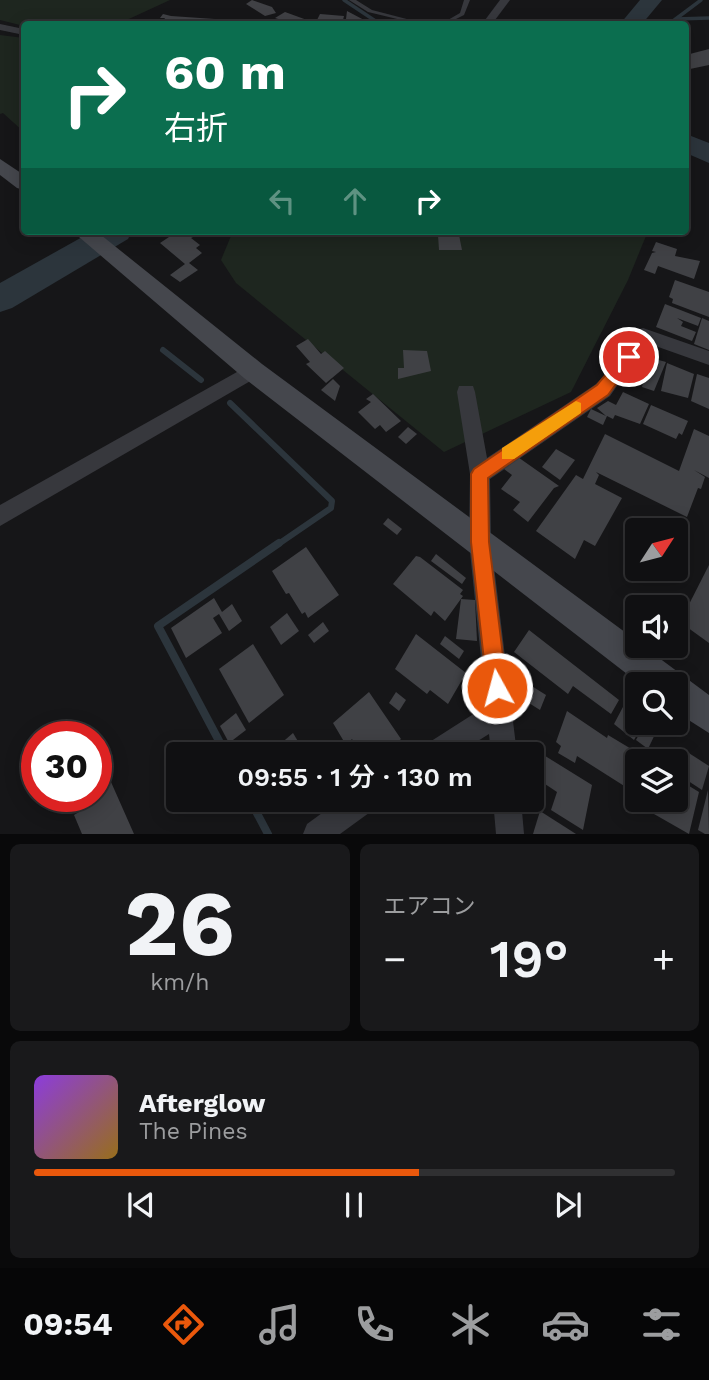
<!DOCTYPE html>
<html lang="ja">
<meta charset="utf-8">
<style>
body{margin:0;font-family:"Work Sans","Noto Sans JP",sans-serif;background:#19191b;color:#f1f3f6;height:100vh;display:flex;flex-direction:column;font-size:26px;white-space:nowrap}
*{box-sizing:border-box;margin:0}
p{font-size:23px;color:#9c9d9f}
.icon{flex:none;width:38px;height:38px;fill:none;stroke:currentColor;stroke-width:2;stroke-linecap:round;stroke-linejoin:round}
.map{position:relative;height:834px;overflow:hidden}
.side{display:flex;flex-direction:column;gap:10px;padding:10px;background:#09090a;flex:1}
.side>*{flex:none}
.guide{position:absolute;left:21px;top:21px;width:668px;height:214px;border-radius:7px;box-shadow:0 4px 18px #0003,0 0 0 2px #303032;background:#0b6e4f;color:#fff;overflow:hidden}
.needle{width:46px;rotate:54deg}
.fabs{position:absolute;left:625px;top:518px;display:grid;gap:14px}
.fabs a{display:grid;place-items:center;width:63px;height:63px;border-radius:7px;background:#101012;box-shadow:0 4px 18px #0003,0 0 0 2px #303032;font-size:35px}
.speed{position:absolute;left:21px;top:721px;display:flex;gap:14px;font-size:35px;font-weight:700;text-align:center}
.speed>*{display:grid;place-content:center;width:91px;height:91px;border-radius:50%;background:#101012;box-shadow:0 4px 18px #0003,0 0 0 2px #303032;line-height:1}
.speed .limit{border:10px solid #d22;background:#fff;color:#111}
.pin{position:absolute;display:grid;place-items:center;width:60px;height:60px;color:#fff;margin:-30px;border:4px solid #fff;border-radius:50%;box-shadow:0 2px 7px #0007}
.me{position:absolute;width:77px;margin:-38px;rotate:353deg;stroke-linejoin:round;filter:drop-shadow(0 0 5px #0008)}
.turn{display:flex;align-items:center;gap:24px;height:147px;padding:0 28px;font-size:32px}
.turn .icon{width:91px;height:91px;stroke-width:2.5}
.turn b{display:block;font-size:49px;line-height:60px}
.lanes{display:flex;align-items:center;height:66px;padding:0 28px;background:#0003;justify-content:center;gap:35px;direction:ltr}
.lanes .off{opacity:.35}
.big{font-size:52px;font-weight:600;line-height:1.1}
.side .widget{flex:1;display:flex;flex-direction:column;justify-content:center;gap:10px;min-width:0;padding:0 24px;border-radius:10px;background:#19191b}
.side .dial{align-items:center;gap:0}
.dial b{font-size:91px;line-height:1}
.song{display:flex;align-items:center;gap:21px}
.cover{width:84px;height:84px;border-radius:10px;background:linear-gradient(135deg,hsl(270 70% 55%),hsl(40 70% 35%))}
.played{height:7px;border-radius:4px;background:linear-gradient(90deg,#ea580c 60%,#303032 60%)}
.keys{display:flex;justify-content:space-around;direction:ltr}
.heat{display:flex;justify-content:space-between;align-items:center;font-size:38px;direction:ltr}
.side .tiles{flex:1;display:grid;gap:10px;grid-template-columns:1fr 1fr}
.widget:last-child{grid-column:span 2}
.trip{position:absolute;left:166px;top:742px;width:378px;height:70px;border-radius:7px;background:#101012;box-shadow:0 4px 18px #0003,0 0 0 2px #303032;font-weight:600;line-height:70px;text-align:center}
.menu{display:flex;height:112px;justify-content:space-around;align-items:center;background:#060607;color:#9c9d9f}
.menu .icon{width:49px;height:49px}
.menu .on{color:#ea580c}
.menu b{font-size:32px;color:#f1f3f6}
.map>svg:first-child{display:block}
.green{fill:#1e261f}
.lines{fill:none;stroke-linecap:round;stroke-linejoin:round}
.stream-far2{stroke:#2c353c;stroke-width:3.5}
.stream-far1{stroke:#2c353c;stroke-width:6}
.stream{stroke:#2c353c;stroke-width:8}
.river{fill:#2c353c;fill-rule:evenodd}
.building{fill:#404145}
.lane{fill:#37383d;fill-rule:evenodd}
.street{fill:#37383d;fill-rule:evenodd}
.secondary{fill:#45474d;fill-rule:evenodd}
.route{fill:#ea580c;stroke:#983908;stroke-width:2}
.slow{fill:#f59e0b}
</style>
<div class="map">
<svg width="709" height="834" viewBox="0 0 709 834">
<rect width="100%" height="100%" fill="#161618"/>
<g class="green">
<path d="M 0,0 L 170,0 L 118,24 L 24,26 L 0,20 Z"/>
<path d="M 0,35 L 24,38 L 24,132 L 3,113 L 0,114 Z"/>
<path d="M 233,231 L 648,231 L 628,280 L 571,392 L 444,452 L 236,283 L 221,260 Z"/>
</g>
<g class="lines">
<g class="stream-far2">
<path d="M 344,0 L 380,24"/>
<path d="M 676,19 L 709,18"/>
<path d="M 669,24 L 701,0"/>
</g>
<g class="stream-far1">
<path d="M 163,350 L 201,380"/>
<path d="M 230,403 L 332,501 L 331,508 L 277,545"/>
</g>
<g class="stream">
<path d="M 226,754 L 158,626 L 279,543"/>
<path d="M 250,800 L 268,834"/>
</g>
<g class="river">
<path d="M 640,0 L 662,0 L 642,24 L 620,24 Z"/>
<path d="M 686,134 L 709,143 L 709,163 L 686,153 Z"/>
<path d="M 93,231 L 132,231 L 128,239 L 12,308 L 0,312 L 0,283 Z"/>
</g>
</g>
<g class="building">
<path d="M 252,0 L 272,7 L 276,13 L 265,16 L 246,4 Z"/>
<path d="M 347,11 L 366,21 L 369,24 L 343,24 L 349,21 L 346,19 Z"/>
<path d="M 285,12 L 307,20 L 308,22 L 294,24 L 275,18 Z"/>
<path d="M 163,14 L 171,16 L 215,19 L 213,24 L 205,24 L 166,23 L 170,19 L 163,21 L 165,18 L 160,18 Z"/>
<path d="M 320,14 L 344,16 L 342,24 L 315,24 Z"/>
<path d="M 709,49 L 709,65 L 690,69 L 686,66 L 686,55 Z"/>
<path d="M 170,231 L 184,231 L 193,237 L 191,238 L 200,245 L 196,248 L 202,253 L 189,263 L 198,270 L 180,282 L 170,275 L 185,264 L 160,243 L 169,237 L 164,235 Z"/>
<path d="M 443,231 L 459,235 L 462,250 L 439,250 L 438,235 L 444,235 Z"/>
<path d="M 656,242 L 677,249 L 675,256 L 700,261 L 694,279 L 658,266 L 655,274 L 644,270 L 652,253 L 656,252 L 652,251 Z"/>
<path d="M 675,280 L 709,292 L 709,317 L 672,303 L 673,299 L 669,297 Z"/>
<path d="M 665,304 L 701,318 L 698,326 L 677,318 L 683,322 L 681,326 L 696,332 L 692,341 L 656,327 Z"/>
<path d="M 702,318 L 709,321 L 709,350 L 694,344 Z"/>
<path d="M 308,339 L 321,354 L 325,351 L 344,368 L 326,383 L 306,364 L 310,362 L 296,346 Z"/>
<path d="M 403,350 L 427,351 L 431,371 L 398,379 L 398,368 L 404,368 Z"/>
<path d="M 644,356 L 666,362 L 654,391 L 642,387 L 644,379 L 634,375 Z"/>
<path d="M 667,363 L 694,374 L 688,398 L 661,391 Z"/>
<path d="M 697,374 L 709,378 L 709,409 L 691,401 Z"/>
<path d="M 333,379 L 340,386 L 335,401 L 321,390 Z"/>
<path d="M 623,392 L 649,404 L 640,424 L 615,415 L 613,419 L 607,416 L 603,425 L 587,417 L 591,409 L 606,416 L 597,408 L 608,401 L 616,405 Z"/>
<path d="M 373,394 L 401,421 L 386,432 L 380,425 L 375,429 L 358,412 L 371,402 L 366,399 Z"/>
<path d="M 651,405 L 688,421 L 682,435 L 679,433 L 676,439 L 643,424 Z"/>
<path d="M 408,427 L 417,434 L 406,444 L 398,437 Z"/>
<path d="M 694,429 L 709,436 L 709,478 L 694,470 L 705,477 L 701,489 L 698,488 L 687,517 L 596,472 L 599,475 L 595,484 L 622,498 L 595,546 L 584,540 L 575,559 L 536,531 L 576,475 L 583,479 L 605,434 L 679,471 Z"/>
<path d="M 556,449 L 575,460 L 560,480 L 542,467 Z"/>
<path d="M 515,455 L 559,486 L 554,488 L 528,522 L 513,510 L 520,502 L 501,489 L 512,475 L 504,469 Z"/>
<path d="M 388,518 L 402,529 L 397,535 L 383,524 Z"/>
<path d="M 306,547 L 339,595 L 308,618 L 305,612 L 302,614 L 289,593 L 286,594 L 272,571 Z"/>
<path d="M 436,554 L 466,578 L 462,584 L 431,561 Z"/>
<path d="M 416,556 L 420,557 L 463,590 L 460,594 L 463,596 L 445,621 L 434,611 L 431,616 L 393,584 Z"/>
<path d="M 709,565 L 709,643 L 680,622 Z"/>
<path d="M 214,598 L 222,612 L 232,604 L 242,621 L 229,631 L 219,614 L 213,618 L 222,633 L 186,658 L 171,628 Z"/>
<path d="M 461,599 L 475,600 L 477,641 L 456,639 Z"/>
<path d="M 287,613 L 299,631 L 281,645 L 270,627 Z"/>
<path d="M 323,622 L 329,631 L 314,643 L 308,635 Z"/>
<path d="M 529,630 L 619,700 L 611,714 L 573,686 L 568,694 L 514,652 Z"/>
<path d="M 416,634 L 466,673 L 448,704 L 430,690 L 427,694 L 395,669 Z"/>
<path d="M 445,636 L 464,651 L 459,659 L 440,644 Z"/>
<path d="M 253,644 L 284,695 L 249,723 L 219,669 Z"/>
<path d="M 519,678 L 546,695 L 540,710 L 513,693 Z"/>
<path d="M 369,692 L 401,739 L 384,754 L 366,754 L 363,750 L 360,753 L 352,739 L 346,745 L 333,723 Z"/>
<path d="M 396,692 L 406,700 L 399,711 L 389,703 Z"/>
<path d="M 624,705 L 637,715 L 637,723 L 644,723 L 634,740 L 614,724 Z"/>
<path d="M 567,711 L 607,738 L 608,735 L 638,753 L 641,758 L 637,761 L 637,800 L 676,800 L 676,778 L 699,792 L 689,834 L 626,798 L 629,789 L 577,756 L 575,763 L 558,753 L 561,746 L 556,742 Z"/>
<path d="M 236,713 L 246,730 L 229,743 L 220,726 Z"/>
<path d="M 645,723 L 657,730 L 648,749 L 636,740 Z"/>
<path d="M 293,733 L 305,753 L 303,754 L 283,754 L 278,746 Z"/>
<path d="M 521,741 L 592,785 L 583,830 L 551,810 L 557,792 L 533,776 L 537,765 L 532,761 L 532,754 L 517,752 Z"/>
<path d="M 681,748 L 709,766 L 702,790 L 676,773 Z"/>
<path d="M 111,782 L 134,834 L 82,834 L 74,815 L 79,812 L 77,808 Z"/>
<path d="M 708,790 L 709,834 L 705,834 L 698,830 Z"/>
<path d="M 540,811 L 576,834 L 533,834 Z"/>
</g>
<g class="lines">
<g class="lane">
<path d="M 349,0 L 356,0 L 372,10 L 426,24 L 418,24 L 368,12 Z"/>
<path d="M 464,0 L 470,0 L 464,15 L 446,24 L 441,24 L 460,13 Z"/>
</g>
<g class="street">
<path d="M 500,0 L 510,0 L 492,24 L 482,24 Z"/>
<path d="M 0,24 L 24,29 L 24,35 L 0,30 Z"/>
<path d="M 643,328 L 709,351 L 709,365 L 647,343 L 610,396 L 490,479 L 491,542 L 517,754 L 491,754 L 489,734 L 457,754 L 421,754 L 425,745 L 486,706 L 469,542 L 470,474 L 457,392 L 459,386 L 473,386 L 475,392 L 487,458 L 596,384 L 607,374 L 637,330 Z"/>
<path d="M 253,363 L 259,366 L 262,371 L 259,376 L 0,526 L 0,505 Z"/>
<path d="M 340,800 L 377,800 L 373,810 L 340,834 L 303,834 L 307,824 Z"/>
<path d="M 493,800 L 521,800 L 524,834 L 496,834 Z"/>
</g>
<g class="secondary">
<path d="M 0,159 L 24,175 L 24,190 L 17,188 L 0,175 Z"/>
<path d="M 72,231 L 96,231 L 262,364 L 637,641 L 637,646 L 643,646 L 709,695 L 709,733 L 676,712 L 676,684 L 640,684 L 244,378 Z"/>
</g>
</g>
<path class="route" d="M 629,351 L 636,357 L 608,395 L 488,478 L 489,542 L 507,688 L 504,695 L 497,698 L 490,695 L 487,688 L 471,542 L 471,474 L 474,469 L 597,385 L 624,353 Z"/>
<path class="slow" d="M 576,401 L 581,403 L 581,413 L 514,459 L 502,459 L 502,448 Z"/>
</svg>
<div class="fabs">
<a><svg class="needle" viewBox="-14 -14 28 28"><path d="M0-13l5 13h-10z" fill="#e53935"/><path d="M0 13l5-13h-10z" fill="#9c9d9f"/></svg></a>
<a><svg class="icon" aria-label="sound" viewBox="0 0 24 24"><path d="M4 9h4l5-4v14l-5-4H4zM17 9q2 3 0 6"/></svg></a>
<a><svg class="icon" aria-label="search" viewBox="0 0 24 24"><circle cx="10" cy="10" r="6"/><path d="M15 15l6 6"/></svg></a>
<a><svg class="icon" aria-label="layers" viewBox="0 0 24 24"><path d="M12 4l9 5-9 5-9-5zM3 14l9 5 9-5"/></svg></a>
</div>
<div class="speed"><div class="limit">30</div></div>
<div class="pin" style="left:629px;top:357px;background:#d93025"><svg class="icon" aria-label="arrive" viewBox="0 0 24 24"><path d="M6 21V4h12l-3 4 3 4H6"/></svg></div>
<svg class="me" style="left:497px;top:688px" viewBox="-20 -20 40 40"><circle r="17" fill="#ea580c" stroke="#fff" stroke-width="3"/><path d="M0-11L8 9 0 5-8 9z" fill="#fff"/></svg>
<div class="trip">09:55 · 1 分 · 130 m</div>
<div class="guide">
<div class="turn"><svg class="icon" aria-label="right" viewBox="0 0 24 24"><path d="M7 20v-9h11M14 6l5 5-5 5"/></svg><div><b>60 m</b>右折</div></div>
<div class="lanes"><svg class="icon off" aria-label="left" viewBox="0 0 24 24"><path d="M17 20v-9H6M10 6l-5 5 5 5"/></svg><svg class="icon off" aria-label="ahead" viewBox="0 0 24 24"><path d="M12 20V5M6 11l6-6 6 6"/></svg><svg class="icon" aria-label="right" viewBox="0 0 24 24"><path d="M7 20v-9h11M14 6l5 5-5 5"/></svg></div>
</div>
</div>
<section class="side">
<div class="tiles">
<div class="widget dial"><b>26</b><p>km/h</p></div>
<div class="widget"><p>エアコン</p>
<div class="heat"><a>−</a><b class="big">19°</b><a>+</a></div>
</div>
<div class="widget">
<div class="song"><i class="cover"></i><div><b>Afterglow</b><p>The Pines</p></div></div>
<div class="played"></div>
<div class="keys"><svg class="icon" aria-label="previous" viewBox="0 0 24 24"><path d="M18 5L8 12l10 7zM5 5v14"/></svg><svg class="icon" aria-label="pause" viewBox="0 0 24 24"><path d="M8 5v14M16 5v14"/></svg><svg class="icon" aria-label="next" viewBox="0 0 24 24"><path d="M6 5l10 7-10 7zM19 5v14"/></svg></div>
</div>
</div>
</section>
<nav class="menu">
<b>09:54</b>
<svg class="icon on" aria-label="directions" viewBox="0 0 24 24"><path d="M12 3l9 9-9 9-9-9zM9 14v-3h6M13 9l2 2-2 2"/></svg>
<svg class="icon" aria-label="music" viewBox="0 0 24 24"><path d="M9 18V5l10-2v13"/><circle cx="6" cy="18" r="3"/><circle cx="16" cy="16" r="3"/></svg>
<svg class="icon" aria-label="phone" viewBox="0 0 24 24"><path d="M5 4h4l2 5-3 2q2 4 5 5l2-3 5 2v4C11 20 4 13 5 4z"/></svg>
<svg class="icon" aria-label="climate" viewBox="0 0 24 24"><path d="M12 3v18M4 7l16 10M4 17L20 7"/></svg>
<svg class="icon" aria-label="car" viewBox="0 0 24 24"><path d="M5 17H2v-5l4-1 3-4h7l3 4 3 1v5h-3M9 17h6M6 11h13"/><circle cx="7" cy="17" r="2"/><circle cx="17" cy="17" r="2"/></svg>
<svg class="icon" aria-label="filters" viewBox="0 0 24 24"><path d="M4 7h16M4 17h16"/><circle cx="9" cy="7" r="2"/><circle cx="15" cy="17" r="2"/></svg>
</nav>
